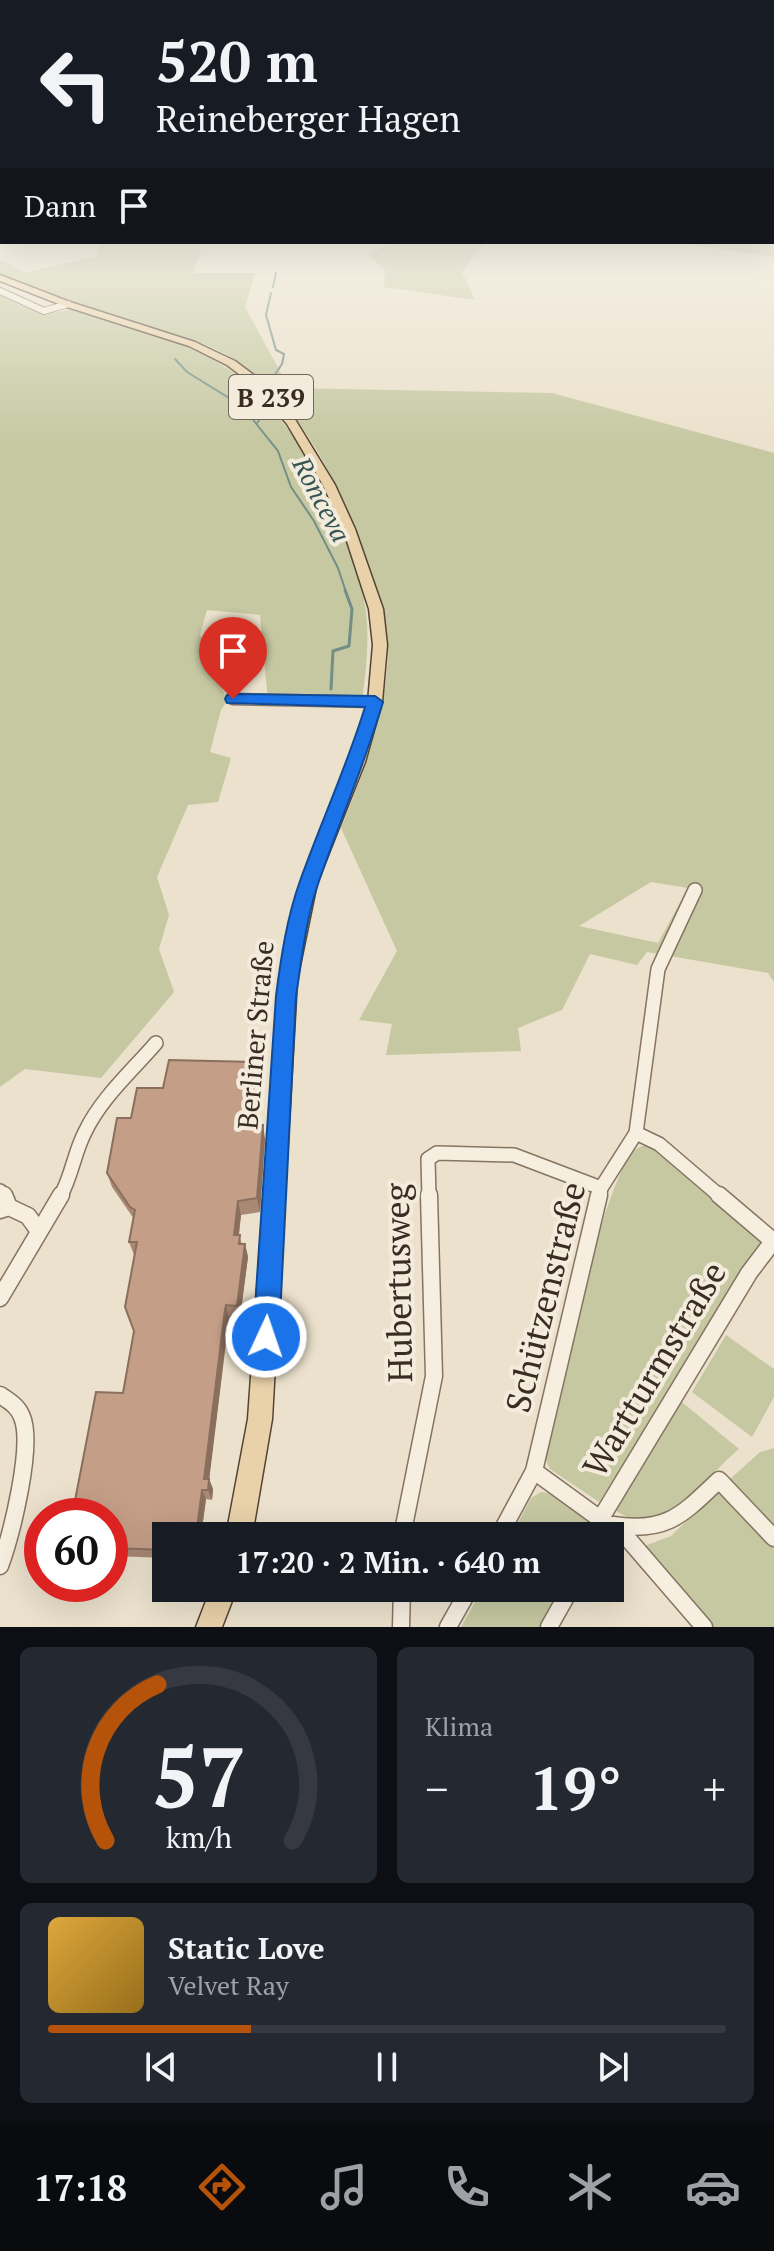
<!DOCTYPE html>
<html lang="de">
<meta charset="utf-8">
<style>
body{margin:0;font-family:"PT Serif",serif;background:#242831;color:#f1f3f6;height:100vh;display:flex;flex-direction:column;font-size:30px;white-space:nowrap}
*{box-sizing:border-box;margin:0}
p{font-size:26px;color:#9ea1a6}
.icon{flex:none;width:44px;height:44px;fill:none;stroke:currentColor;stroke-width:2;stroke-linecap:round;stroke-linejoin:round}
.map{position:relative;height:1627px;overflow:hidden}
.side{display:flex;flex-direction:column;gap:20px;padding:20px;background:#0d0f14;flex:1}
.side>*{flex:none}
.banner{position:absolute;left:0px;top:0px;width:774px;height:244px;box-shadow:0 8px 32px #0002;background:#171b24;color:#f1f3f6;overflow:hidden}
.speed{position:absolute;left:24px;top:1498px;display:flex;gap:16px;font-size:40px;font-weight:700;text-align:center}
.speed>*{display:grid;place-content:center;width:104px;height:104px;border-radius:50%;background:#171b24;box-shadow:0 8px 32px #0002;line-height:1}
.speed .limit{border:12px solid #d22;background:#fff;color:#111}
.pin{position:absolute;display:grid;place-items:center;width:68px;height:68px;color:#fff;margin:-82px -34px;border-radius:50% 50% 50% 0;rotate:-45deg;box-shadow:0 0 8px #0007}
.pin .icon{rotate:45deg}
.me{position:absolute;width:88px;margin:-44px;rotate:3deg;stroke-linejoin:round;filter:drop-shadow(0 0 6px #0008)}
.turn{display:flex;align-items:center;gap:28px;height:168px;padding:0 24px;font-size:36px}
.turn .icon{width:104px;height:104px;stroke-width:2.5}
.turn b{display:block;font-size:56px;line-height:68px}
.then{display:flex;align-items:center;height:76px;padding:0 24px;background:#0003;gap:16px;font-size:30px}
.big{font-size:60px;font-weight:700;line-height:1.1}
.side .widget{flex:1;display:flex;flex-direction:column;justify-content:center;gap:12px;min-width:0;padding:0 28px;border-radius:12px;background:#242831}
.side .dial{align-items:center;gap:0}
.dial svg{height:208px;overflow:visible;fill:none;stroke:#363941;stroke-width:7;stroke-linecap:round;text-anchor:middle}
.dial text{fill:#f1f3f6;stroke:none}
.song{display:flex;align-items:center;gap:24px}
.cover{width:96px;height:96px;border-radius:12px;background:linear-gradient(135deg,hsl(40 70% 55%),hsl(40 70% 35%))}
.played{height:8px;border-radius:4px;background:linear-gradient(90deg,#b45309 30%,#363941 30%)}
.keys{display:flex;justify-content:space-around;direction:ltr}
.heat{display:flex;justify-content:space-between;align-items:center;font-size:44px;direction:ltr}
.side .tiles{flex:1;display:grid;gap:20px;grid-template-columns:1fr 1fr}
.widget:last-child{grid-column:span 2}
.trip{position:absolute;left:152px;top:1522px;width:472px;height:80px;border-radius:0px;background:#171b24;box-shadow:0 8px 32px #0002;font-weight:700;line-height:80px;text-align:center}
.tab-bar{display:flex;height:128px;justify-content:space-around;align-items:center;background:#090b0e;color:#9ea1a6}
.tab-bar .icon{width:56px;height:56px}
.tab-bar .on{color:#b45309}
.tab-bar b{font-size:36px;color:#f1f3f6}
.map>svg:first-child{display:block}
.green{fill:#c5c8a1;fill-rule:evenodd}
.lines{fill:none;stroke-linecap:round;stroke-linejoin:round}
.stream-far1{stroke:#738e86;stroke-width:2}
.stream{stroke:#738e86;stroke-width:3}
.minor-far3-casing{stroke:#867462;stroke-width:8}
.minor-far2-casing{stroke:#867462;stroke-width:13}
.minor-far1-casing{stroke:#867462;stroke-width:16}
.minor-casing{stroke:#867462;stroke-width:19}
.primary-casing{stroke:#554335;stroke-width:3}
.minor-far3{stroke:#f6eedf;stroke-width:6}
.minor-far2{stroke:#f6eedf;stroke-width:10}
.minor-far1{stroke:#f6eedf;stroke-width:13}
.minor{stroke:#f6eedf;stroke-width:16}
.primary{fill:#e9d2aa;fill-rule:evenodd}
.wall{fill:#a98874}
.shaded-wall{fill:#8a6f5e}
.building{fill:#c59e87;stroke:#8a6f5e;stroke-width:2}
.route{fill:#1a73e8;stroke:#114b97;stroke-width:2}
.labels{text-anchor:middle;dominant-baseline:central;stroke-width:8;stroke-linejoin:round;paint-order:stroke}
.shield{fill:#f3ebdb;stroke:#71665a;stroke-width:2}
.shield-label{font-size:26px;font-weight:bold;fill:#392d23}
.far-water-label{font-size:26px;font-style:italic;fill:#345753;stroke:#f3ebdb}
.street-label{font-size:28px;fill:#392d23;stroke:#f3ebdb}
.near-street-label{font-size:34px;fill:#392d23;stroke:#f3ebdb}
</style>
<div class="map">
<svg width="774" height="1627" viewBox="0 0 774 1627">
<rect width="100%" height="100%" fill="#ebe1cc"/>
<g class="green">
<path d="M 772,216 L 774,257 L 692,245 L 691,242 L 772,242 Z"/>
<path d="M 100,242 L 199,242 L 202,246 L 193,273 L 255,273 L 245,307 L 289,388 L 552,393 L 774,453 L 774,982 L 768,973 L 647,952 L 637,965 L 590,954 L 562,1010 L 518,1028 L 521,1051 L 386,1055 L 392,1024 L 359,1020 L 397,951 L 341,828 C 364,770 388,711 388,647 C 388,623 379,599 372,576 C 345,494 304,404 229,356 C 203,341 172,334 143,325 C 95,309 47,294 0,274 L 0,259 L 25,273 L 96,256 ZM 651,882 L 688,888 L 658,943 L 579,926 Z"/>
<path d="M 392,242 L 485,242 L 462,272 L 475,300 L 384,287 L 385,270 L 368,255 Z"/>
<path d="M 0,295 C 22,307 44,318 69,309 C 124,326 185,339 233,372 C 295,414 349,528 364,600 C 371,634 366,668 362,702 L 268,702 L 260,615 L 207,610 L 200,635 L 227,701 L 221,710 L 210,752 L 231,758 L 218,802 L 188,805 L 157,877 L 169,915 L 159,949 L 174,992 L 101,1078 L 25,1069 L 0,1087 Z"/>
<path d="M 644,1145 L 656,1147 L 759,1235 L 763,1243 L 599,1502 L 550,1469 L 545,1458 C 575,1359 582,1253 627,1159 L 634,1150 Z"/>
<path d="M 726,1335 L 774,1369 L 774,1397 L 752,1437 L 692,1392 Z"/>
<path d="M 677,1398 L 739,1449 C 707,1476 655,1547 612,1507 Z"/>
<path d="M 774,1448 L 774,1527 L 730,1479 L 760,1452 Z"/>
<path d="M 719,1489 L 774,1548 L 774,1627 L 711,1627 L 642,1547 L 671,1536 Z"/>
<path d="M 541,1492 L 548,1493 L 588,1517 L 593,1536 L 511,1536 L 531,1498 Z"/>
<path d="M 483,1588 L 565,1588 L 542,1627 L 461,1627 Z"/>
</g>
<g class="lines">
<g class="stream-far1">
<path d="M 273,287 L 276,273"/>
<path d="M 175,359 L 187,372 L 242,406 L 278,451 L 291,487 L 314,521 L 338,568 L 346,592"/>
<path d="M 266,388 L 282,364 L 284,354 L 276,350 L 266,315 L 271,293"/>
<path d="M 257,423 L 261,418 L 258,402 L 261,397"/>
</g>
<path class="stream" d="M 331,689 L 333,651 L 349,646 L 352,609 L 345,590"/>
<g class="minor-far3-casing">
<path id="minor-far3" d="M 0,291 L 44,311 L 68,304"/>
</g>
<g class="minor-far2-casing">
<path id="minor-far2" d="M 233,699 L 375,702"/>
</g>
<g class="minor-far1-casing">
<g id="minor-far1">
<path d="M 636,1133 L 659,1144 L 721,1197"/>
<path d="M 0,1191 L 6,1197"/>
<path d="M 60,1197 C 72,1176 74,1153 85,1132 C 101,1098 132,1071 156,1043"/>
<path d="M 429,1197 L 428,1159 L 437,1153 L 514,1155 L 601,1188"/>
<path d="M 599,1197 L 601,1188 L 636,1133 L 658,969 L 695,890"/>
</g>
</g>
<g class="minor-casing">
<g id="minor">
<path d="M 4,1195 L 9,1207"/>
<path d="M 719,1195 L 773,1241"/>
<path d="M 0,1210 L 9,1207 L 28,1216 L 38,1230"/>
<path d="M 0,1298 L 61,1195"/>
<path d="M 0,1395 C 9,1401 18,1406 22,1417 C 34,1446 11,1536 0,1566"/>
<path d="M 534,1471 L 629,1540 L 704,1627"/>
<path d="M 613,1525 C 667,1533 682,1515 719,1480 L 774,1538"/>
<path d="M 402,1536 L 434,1376 L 429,1195"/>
<path d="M 499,1536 L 534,1471 L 599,1195"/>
<path d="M 598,1536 L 601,1518 L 749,1273 L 774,1240"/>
<path d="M 401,1627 L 402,1588"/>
<path d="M 448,1627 L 470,1588"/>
<path d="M 549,1627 L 571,1588"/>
</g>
</g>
<g class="primary-casing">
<g id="primary">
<path d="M 0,275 L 70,302 L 195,342 L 235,361 L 263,382 L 296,421 L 335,485 L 355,529 L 383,609 L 387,645 L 382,702 L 365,762 L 317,883 L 297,980 L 272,1419 L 252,1536 L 226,1536 L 248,1419 L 279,980 L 301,883 L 349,762 L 368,702 L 373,645 L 369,609 L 343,529 L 323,485 L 287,424 L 255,386 L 227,365 L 189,346 L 64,306 L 0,281 Z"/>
<path d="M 211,1588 L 237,1588 L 222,1627 L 196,1627 Z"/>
</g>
</g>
<use href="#minor-far3" class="minor-far3"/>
<use href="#minor-far2" class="minor-far2"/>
<use href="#minor-far1" class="minor-far1"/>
<use href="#minor" class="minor"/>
<use href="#primary" class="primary"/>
</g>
<path class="wall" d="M 254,1062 L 256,1076 L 251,1125 L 265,1139 L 260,1212 L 241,1215 L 239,1235 L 242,1244 L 245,1244 L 248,1257 L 240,1318 L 229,1318 L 228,1322 L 209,1479 L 213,1489 L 212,1500 L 206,1499 L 201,1536 L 166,1536 L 166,1558 L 113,1556 L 110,1572 L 110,1516 L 123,1393 L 134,1331 L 134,1255 L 129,1242 L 134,1219 L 112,1187 L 107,1173 L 131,1118 L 163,1088 Z"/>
<g class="shaded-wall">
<path d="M 254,1062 L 256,1076 L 249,1139 L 247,1125 Z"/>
<path d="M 263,1125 L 265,1139 L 260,1212 L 257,1198 Z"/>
<path d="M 238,1201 L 241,1215 L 237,1248 L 234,1235 Z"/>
<path d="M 245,1244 L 248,1257 L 240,1318 L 237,1306 Z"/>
<path d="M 226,1305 L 229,1318 L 208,1489 L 204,1479 Z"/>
<path d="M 209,1479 L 213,1489 L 212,1500 L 208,1490 Z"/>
<path d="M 202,1490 L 206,1499 L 201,1536 L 196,1536 Z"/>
<path d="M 110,1552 L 113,1556 L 110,1572 Z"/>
</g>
<path class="building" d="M 169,1060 L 254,1062 L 247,1125 L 263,1125 L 257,1198 L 238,1201 L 234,1235 L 240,1235 L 239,1244 L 245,1244 L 237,1306 L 226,1305 L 225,1310 L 204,1479 L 209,1479 L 208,1490 L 202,1490 L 196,1536 L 166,1536 L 166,1550 L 110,1548 L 110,1516 L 72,1516 L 96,1392 L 123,1393 L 134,1331 L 125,1307 L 137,1242 L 129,1242 L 135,1210 L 130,1207 L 107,1173 L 117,1118 L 131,1118 L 137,1088 L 163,1088 Z"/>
<linearGradient id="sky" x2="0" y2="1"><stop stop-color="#90b9d5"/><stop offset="0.49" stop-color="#f6f2e8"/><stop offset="1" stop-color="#f6f2e8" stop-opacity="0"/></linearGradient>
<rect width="774" height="444" fill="url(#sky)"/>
<path class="route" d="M 233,694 L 375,696 L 383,702 C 365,763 340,821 319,881 C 306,918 302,958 296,996 L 279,1337 L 275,1346 L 266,1350 L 257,1346 L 253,1337 L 276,996 C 281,957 287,917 300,881 C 321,822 347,766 365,707 L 227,703 L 225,699 L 227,695 Z"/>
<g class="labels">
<rect class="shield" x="229" y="375" width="84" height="44" rx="6"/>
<g class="shield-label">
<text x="271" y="397">B 239</text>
</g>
<g class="far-water-label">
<text transform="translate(322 499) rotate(62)">Ronceva</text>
</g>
<g class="street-label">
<text transform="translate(255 1035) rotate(-85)">Berliner Straße</text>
</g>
<g class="near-street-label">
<text transform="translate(398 1283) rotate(-91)">Hubertusweg</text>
<text transform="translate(545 1297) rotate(-76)">Schützenstraße</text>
<text transform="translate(654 1369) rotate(-59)">Wartturmstraße</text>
</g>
</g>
</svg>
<div class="speed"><div class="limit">60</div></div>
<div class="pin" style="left:233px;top:699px;background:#d93025"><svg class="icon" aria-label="arrive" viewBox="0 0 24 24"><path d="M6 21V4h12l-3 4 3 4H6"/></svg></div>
<svg class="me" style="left:266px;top:1337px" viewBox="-20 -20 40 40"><circle r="17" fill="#1a73e8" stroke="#fff" stroke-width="3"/><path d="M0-11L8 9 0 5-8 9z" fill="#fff"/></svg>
<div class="trip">17:20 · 2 Min. · 640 m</div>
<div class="banner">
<div class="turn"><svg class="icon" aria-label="left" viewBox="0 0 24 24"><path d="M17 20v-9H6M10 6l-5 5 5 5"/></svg><div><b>520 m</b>Reineberger Hagen</div></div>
<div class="then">Dann<svg class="icon" aria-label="arrive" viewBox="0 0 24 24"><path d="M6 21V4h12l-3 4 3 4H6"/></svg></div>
</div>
</div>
<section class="side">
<div class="tiles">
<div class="widget dial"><svg viewBox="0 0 100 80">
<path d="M14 69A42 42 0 1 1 86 69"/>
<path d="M14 69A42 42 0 0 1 34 9" stroke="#b45309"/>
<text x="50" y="56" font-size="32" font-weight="700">57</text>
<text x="50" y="72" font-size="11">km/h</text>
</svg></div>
<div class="widget"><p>Klima</p>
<div class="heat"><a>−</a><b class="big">19°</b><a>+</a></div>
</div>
<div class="widget">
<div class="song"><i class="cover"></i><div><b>Static Love</b><p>Velvet Ray</p></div></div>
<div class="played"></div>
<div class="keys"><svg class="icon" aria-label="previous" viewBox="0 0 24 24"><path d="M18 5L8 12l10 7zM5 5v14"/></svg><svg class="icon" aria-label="pause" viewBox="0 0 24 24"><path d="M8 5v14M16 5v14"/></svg><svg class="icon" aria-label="next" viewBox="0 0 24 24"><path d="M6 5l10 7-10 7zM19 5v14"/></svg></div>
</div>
</div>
</section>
<nav class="tab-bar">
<b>17:18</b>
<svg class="icon on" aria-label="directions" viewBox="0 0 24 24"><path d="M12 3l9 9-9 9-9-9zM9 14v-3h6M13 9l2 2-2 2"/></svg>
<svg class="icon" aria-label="music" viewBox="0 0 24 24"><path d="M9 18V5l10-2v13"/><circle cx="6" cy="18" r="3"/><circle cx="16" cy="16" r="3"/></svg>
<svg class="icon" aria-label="phone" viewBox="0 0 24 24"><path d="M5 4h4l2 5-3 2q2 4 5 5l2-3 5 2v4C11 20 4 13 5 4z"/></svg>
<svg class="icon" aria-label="climate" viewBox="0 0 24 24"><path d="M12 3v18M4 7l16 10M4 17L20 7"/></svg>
<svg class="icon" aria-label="car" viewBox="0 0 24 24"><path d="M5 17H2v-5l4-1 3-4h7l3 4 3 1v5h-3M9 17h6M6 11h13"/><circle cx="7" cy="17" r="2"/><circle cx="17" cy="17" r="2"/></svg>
</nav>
